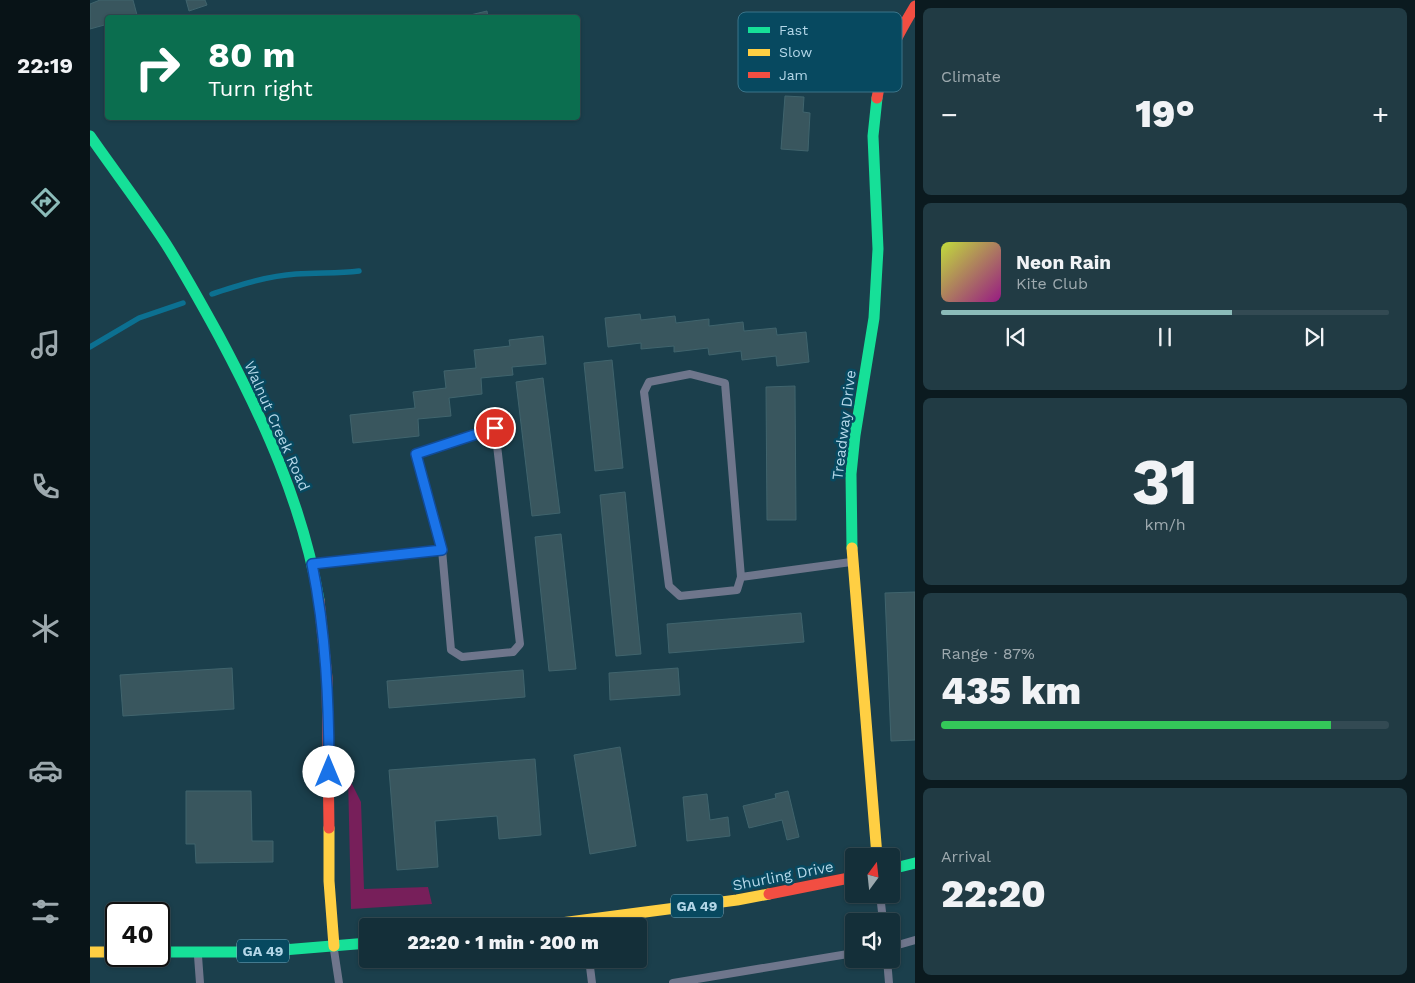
<!DOCTYPE html>
<meta charset="utf-8">
<style>
body{margin:0;font-family:"Work Sans",sans-serif;background:#213b44;color:#f1f3f6;height:100vh;display:flex;flex-direction:column;font-size:19px;white-space:nowrap}
*{box-sizing:border-box;margin:0}
p{font-size:16px;color:#9da9ae}
.icon{flex:none;width:28px;height:28px;fill:none;stroke:currentColor;stroke-width:2;stroke-linecap:round;stroke-linejoin:round}
.map{position:relative;flex:1;overflow:hidden}
.side{display:flex;flex-direction:column;gap:8px;padding:8px;background:#0b1a1f;width:500px}
.side>*{flex:none}
.top-card{position:absolute;left:15px;top:15px;width:475px;height:105px;border-radius:5px;box-shadow:0 1px 4px #0004,0 0 0 1px #334a53;background:#0b6e4f;color:#fff;overflow:hidden}
.needle{width:32px;rotate:15deg}
.buttons{position:absolute;left:755px;top:848px;display:grid;gap:10px}
.buttons a{display:grid;place-items:center;width:55px;height:55px;border-radius:5px;background:#142f39;box-shadow:0 1px 4px #0004,0 0 0 1px #334a53;font-size:25px}
.speed{position:absolute;left:15px;top:902px;display:flex;gap:10px;font-size:25px;font-weight:700;text-align:center}
.speed>*{display:grid;place-content:center;width:65px;height:65px;border-radius:50%;background:#142f39;box-shadow:0 1px 4px #0004,0 0 0 1px #334a53;line-height:1}
.speed .limit{border:2px solid #111;border-radius:8px;background:#fff;color:#111}
.pin{position:absolute;display:grid;place-items:center;width:42px;height:42px;color:#fff;margin:-21px;border:2px solid #fff;border-radius:50%;box-shadow:0 1px 5px #0007}
.me{position:absolute;width:55px;margin:-28px;rotate:0deg;stroke-linejoin:round;filter:drop-shadow(0 0 4px #0008)}
.turn{display:flex;align-items:center;gap:18px;height:105px;padding:0 20px;font-size:22px}
.turn .icon{width:65px;height:65px;stroke-width:2.5}
.turn b{display:block;font-size:35px;line-height:42px}
.big{font-size:38px;font-weight:800;line-height:1.1}
.side .card{flex:1;display:flex;flex-direction:column;justify-content:center;gap:8px;min-width:0;padding:0 18px;border-radius:8px;background:#213b44}
.side .dial{align-items:center;gap:0}
.dial b{font-size:65px;line-height:1}
.song{display:flex;align-items:center;gap:15px}
.cover{width:60px;height:60px;border-radius:8px;background:linear-gradient(135deg,hsl(70 70% 55%),hsl(310 70% 35%))}
.played{height:5px;border-radius:2px;background:linear-gradient(90deg,#8bbbb9 65%,#334a53 65%)}
.keys{display:flex;justify-content:space-around;direction:ltr}
.heat{display:flex;justify-content:space-between;align-items:center;font-size:28px;direction:ltr}
.charge{height:8px;border-radius:4px;background:linear-gradient(90deg,#34c759 87%,#334a53 0)}
.trip{position:absolute;left:269px;top:918px;width:288px;height:50px;border-radius:5px;background:#142f39;box-shadow:0 1px 4px #0004,0 0 0 1px #334a53;font-weight:800;line-height:50px;text-align:center}
main{display:flex;flex:1;min-height:0}
.dock{display:flex;flex-direction:column;width:90px;justify-content:space-around;align-items:center;background:#081317;color:#9da9ae}
.dock .icon{width:35px;height:35px}
.dock .on{color:#8bbbb9}
.dock b{font-size:22px;color:#f1f3f6}
.map>svg:first-child{display:block}
.green{fill:#771f5a}
.lines{fill:none;stroke-linecap:round;stroke-linejoin:round}
.stream{stroke:#0c7091;stroke-width:5.5}
.building{fill:#39565e;stroke:#40646d}
.lane{stroke:#6f768c;stroke-width:8}
.fast{stroke:#16e098;stroke-width:11}
.slow{stroke:#ffcf43;stroke-width:11}
.jam{stroke:#f24e42;stroke-width:11}
.route-casing{stroke:#114b97;stroke-width:12}
.route{stroke:#1a73e8;stroke-width:9}
.labels{text-anchor:middle;dominant-baseline:central;stroke-width:5;stroke-linejoin:round;paint-order:stroke}
.shield{fill:#074960;stroke:#80acbf;stroke-width:1}
.shield-label{font-size:14px;font-weight:bold;fill:#b4d7e8}
.street-label{font-size:15px;fill:#b4d7e8;stroke:#074960}
.key{fill:#074960;stroke:#3b7489;stroke-width:1}
.key-label{font-size:14px;fill:#b4d7e8}
</style>
<main>
<nav class="dock">
<b>22:19</b>
<svg class="icon on" aria-label="directions" viewBox="0 0 24 24"><path d="M12 3l9 9-9 9-9-9zM9 14v-3h6M13 9l2 2-2 2"/></svg>
<svg class="icon" aria-label="music" viewBox="0 0 24 24"><path d="M9 18V5l10-2v13"/><circle cx="6" cy="18" r="3"/><circle cx="16" cy="16" r="3"/></svg>
<svg class="icon" aria-label="phone" viewBox="0 0 24 24"><path d="M5 4h4l2 5-3 2q2 4 5 5l2-3 5 2v4C11 20 4 13 5 4z"/></svg>
<svg class="icon" aria-label="climate" viewBox="0 0 24 24"><path d="M12 3v18M4 7l16 10M4 17L20 7"/></svg>
<svg class="icon" aria-label="car" viewBox="0 0 24 24"><path d="M5 17H2v-5l4-1 3-4h7l3 4 3 1v5h-3M9 17h6M6 11h13"/><circle cx="7" cy="17" r="2"/><circle cx="17" cy="17" r="2"/></svg>
<svg class="icon" aria-label="filters" viewBox="0 0 24 24"><path d="M4 7h16M4 17h16"/><circle cx="9" cy="7" r="2"/><circle cx="15" cy="17" r="2"/></svg>
</nav>
<div class="map">
<svg width="825" height="983" viewBox="0 0 825 983">
<rect width="100%" height="100%" fill="#1b3f4c"/>
<path class="green" d="M 258,776 L 271,802 L 274,889 L 338,887 L 342,904 L 261,909 Z"/>
<g class="lines">
<g class="stream">
<path d="M 122,294 C 150,285 177,276 206,274 C 228,272 247,274 269,271"/>
<path d="M 0,347 L 49,318 L 93,303"/>
</g>
</g>
<g class="building">
<path d="M 10,0 L 43,0 L 47,15 L 39,18 L 18,18 L 18,24 L 0,29 L 0,4 Z"/>
<path d="M 96,0 L 115,0 L 117,5 L 99,11 Z"/>
<path d="M 397,11 L 398,18 L 376,18 L 376,16 Z"/>
<path d="M 695,96 L 714,97 L 713,112 L 720,113 L 718,151 L 691,149 Z"/>
<path d="M 550,314 L 551,320 L 585,316 L 586,323 L 619,319 L 619,326 L 653,322 L 654,331 L 686,328 L 687,335 L 716,332 L 719,362 L 687,366 L 686,356 L 652,360 L 651,351 L 619,355 L 618,348 L 584,352 L 584,346 L 551,349 L 551,343 L 518,347 L 515,318 Z"/>
<path d="M 453,336 L 456,364 L 422,367 L 423,375 L 391,378 L 392,394 L 359,398 L 361,416 L 328,419 L 329,436 L 263,443 L 260,415 L 325,408 L 323,392 L 356,388 L 354,371 L 386,368 L 384,350 L 420,346 L 419,340 Z"/>
<path d="M 522,360 L 533,468 L 505,471 L 494,363 Z"/>
<path d="M 453,378 L 470,513 L 442,516 L 426,382 Z"/>
<path d="M 705,386 L 706,520 L 677,520 L 676,387 Z"/>
<path d="M 535,492 L 551,654 L 526,656 L 510,495 Z"/>
<path d="M 471,534 L 486,669 L 459,671 L 445,537 Z"/>
<path d="M 825,592 L 825,740 L 801,741 L 795,593 Z"/>
<path d="M 711,613 L 714,642 L 579,653 L 577,624 Z"/>
<path d="M 142,668 L 144,709 L 33,716 L 30,675 Z"/>
<path d="M 588,668 L 590,695 L 520,700 L 519,673 Z"/>
<path d="M 433,670 L 435,697 L 299,708 L 297,681 Z"/>
<path d="M 530,747 L 546,846 L 500,854 L 484,755 Z"/>
<path d="M 445,759 L 451,835 L 409,839 L 407,816 L 345,821 L 348,867 L 307,870 L 299,770 Z"/>
<path d="M 96,791 L 161,791 L 162,841 L 183,841 L 183,862 L 106,863 L 105,844 L 96,844 Z"/>
<path d="M 698,791 L 709,837 L 697,840 L 692,820 L 659,828 L 653,806 L 686,798 L 685,794 Z"/>
<path d="M 617,794 L 620,820 L 638,817 L 640,836 L 597,841 L 593,797 Z"/>
</g>
<g class="lines">
<g class="lane">
<path d="M 225,564 L 352,550 L 361,650 L 372,657 L 423,652 L 430,644 L 405,428 L 326,453 L 352,550"/>
<path d="M 651,577 L 647,590 L 590,596 L 579,586 L 554,392 L 559,382 L 600,374 L 635,383 L 651,577 L 761,562"/>
<path d="M 790,894 L 793,921"/>
<path d="M 801,947 L 825,940"/>
<path d="M 244,950 L 249,983"/>
<path d="M 108,956 L 110,983"/>
<path d="M 499,959 L 502,983"/>
<path d="M 797,959 L 799,983"/>
<path d="M 583,983 L 764,953"/>
</g>
<g class="fast">
<path d="M 0,136 C 25,172 52,207 76,244 C 95,274 112,305 129,336 C 174,420 213,506 229,600"/>
<path d="M 762,548 L 761,474 L 765,435 L 784,318 L 788,249 L 783,136 L 787,98"/>
<path d="M 801,869 L 825,863"/>
<path d="M 69,952 L 169,952 L 278,943"/>
</g>
<g class="slow">
<path d="M 762,548 L 787,856"/>
<path d="M 239,828 L 239,881 L 244,946"/>
<path d="M 448,926 L 647,900 L 679,894"/>
<path d="M 0,952 L 26,952"/>
</g>
<g class="jam">
<path d="M 787,98 C 793,61 806,38 825,6"/>
<path d="M 229,600 L 237,678 L 239,828"/>
<path d="M 679,894 L 764,877"/>
</g>
</g>
<g class="lines">
<g class="route-casing">
<path id="route" d="M 239,772 C 239,702 236,633 222,564 L 352,550 L 326,454 L 405,428"/>
</g>
<use href="#route" class="route"/>
</g>
<g class="labels">
<g class="shield">
<rect x="581" y="894.5" width="52" height="23" rx="4"/>
<rect x="147" y="939.5" width="52" height="23" rx="4"/>
</g>
<g class="shield-label">
<text x="607" y="906">GA 49</text>
<text x="173" y="951">GA 49</text>
</g>
<g class="street-label">
<text transform="translate(754 425) rotate(-83)">Treadway Drive</text>
<text transform="translate(187 426) rotate(66)">Walnut Creek Road</text>
<text transform="translate(693 876) rotate(-11)">Shurling Drive</text>
</g>
</g>
<rect x="648" y="12" width="164" height="80" rx="8" class="key"/>
<rect x="658" y="27" width="22" height="6" fill="#16e098"/>
<rect x="658" y="49" width="22" height="7" fill="#ffcf43"/>
<rect x="658" y="72" width="22" height="6" fill="#f24e42"/>
<g class="key-label">
<text x="689" y="35">Fast</text>
<text x="689" y="57">Slow</text>
<text x="689" y="80">Jam</text>
</g>
</svg>
<div class="buttons">
<a><svg class="needle" viewBox="-14 -14 28 28"><path d="M0-13l5 13h-10z" fill="#e53935"/><path d="M0 13l5-13h-10z" fill="#9da9ae"/></svg></a>
<a><svg class="icon" aria-label="sound" viewBox="0 0 24 24"><path d="M4 9h4l5-4v14l-5-4H4zM17 9q2 3 0 6"/></svg></a>
</div>
<div class="speed"><div class="limit">40</div></div>
<div class="pin" style="left:405px;top:428px;background:#d93025"><svg class="icon" aria-label="arrive" viewBox="0 0 24 24"><path d="M6 21V4h12l-3 4 3 4H6"/></svg></div>
<svg class="me" style="left:239px;top:772px" viewBox="-20 -20 40 40"><circle r="19" fill="#fff"/><path d="M0-13L10 11 0 6-10 11z" fill="#1a73e8"/></svg>
<div class="trip">22:20 · 1 min · 200 m</div>
<div class="top-card">
<div class="turn"><svg class="icon" aria-label="right" viewBox="0 0 24 24"><path d="M7 20v-9h11M14 6l5 5-5 5"/></svg><div><b>80 m</b>Turn right</div></div>
</div>
</div>
<section class="side">
<div class="card"><p>Climate</p>
<div class="heat"><a>−</a><b class="big">19°</b><a>+</a></div>
</div>
<div class="card">
<div class="song"><i class="cover"></i><div><b>Neon Rain</b><p>Kite Club</p></div></div>
<div class="played"></div>
<div class="keys"><svg class="icon" aria-label="previous" viewBox="0 0 24 24"><path d="M18 5L8 12l10 7zM5 5v14"/></svg><svg class="icon" aria-label="pause" viewBox="0 0 24 24"><path d="M8 5v14M16 5v14"/></svg><svg class="icon" aria-label="next" viewBox="0 0 24 24"><path d="M6 5l10 7-10 7zM19 5v14"/></svg></div>
</div>
<div class="card dial"><b>31</b><p>km/h</p></div>
<div class="card"><p>Range · 87%</p><b class="big">435 km</b><div class="charge"></div></div>
<div class="card"><p>Arrival</p><b class="big">22:20</b></div>
</section>
</main>
